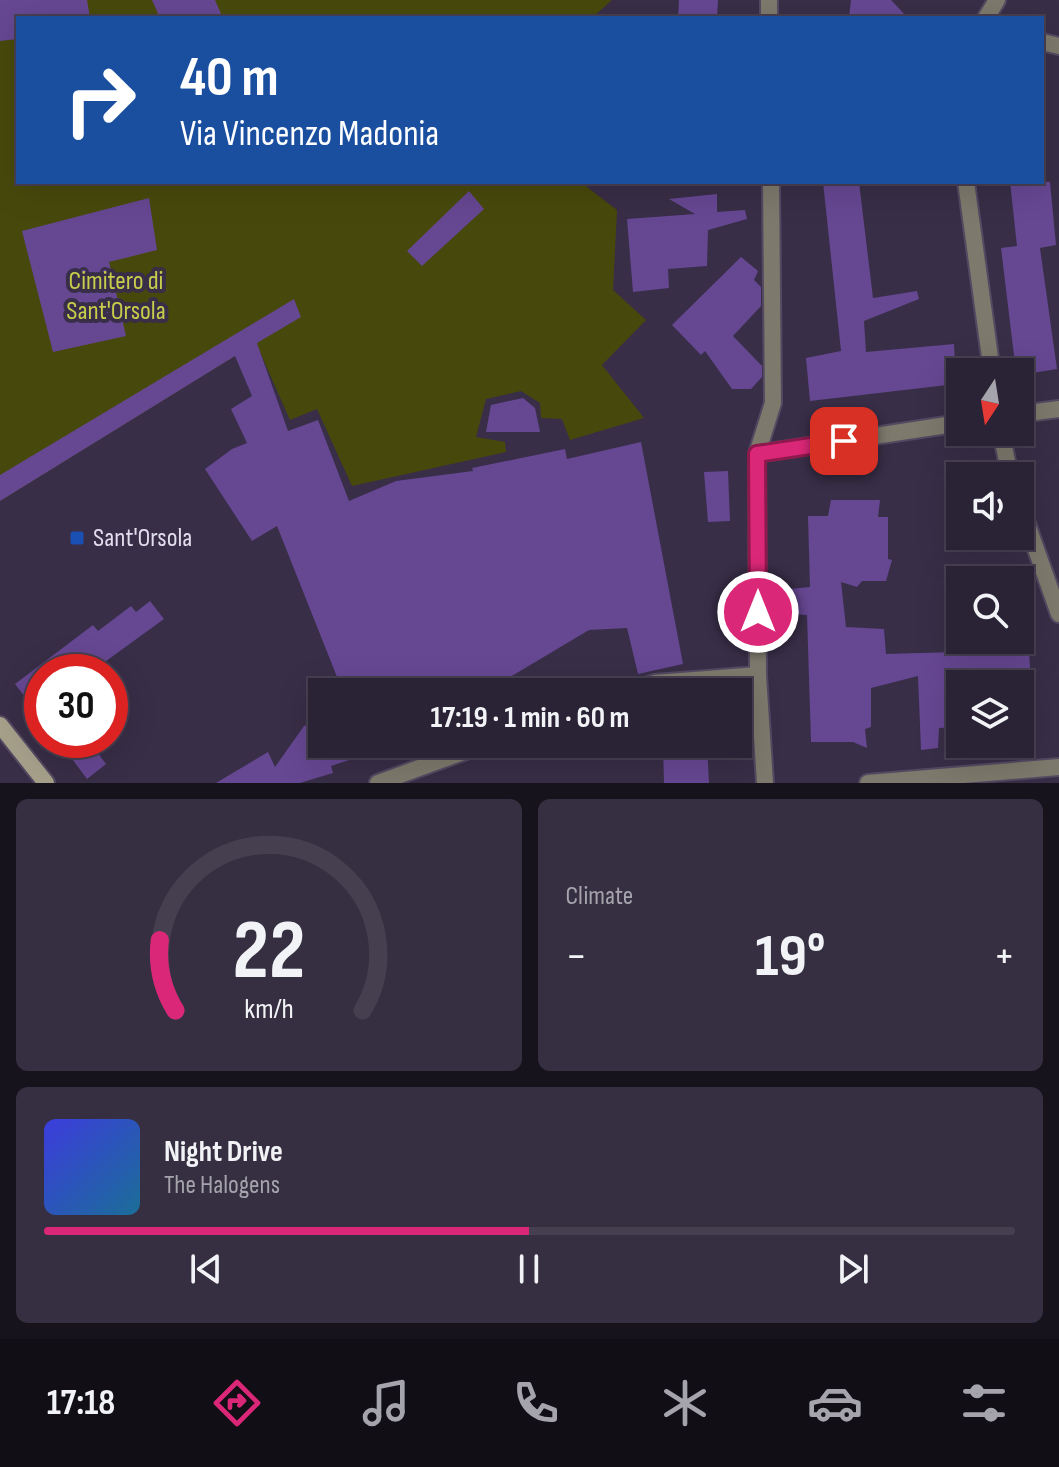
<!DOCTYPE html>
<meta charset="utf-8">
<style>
body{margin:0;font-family:"Sofia Sans Condensed",sans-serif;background:#362f41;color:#f1f3f6;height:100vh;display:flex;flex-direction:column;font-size:30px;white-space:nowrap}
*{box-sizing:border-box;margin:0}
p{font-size:26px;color:#a5a4ad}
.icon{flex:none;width:44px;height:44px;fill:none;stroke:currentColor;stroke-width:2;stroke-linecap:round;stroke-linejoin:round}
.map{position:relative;height:783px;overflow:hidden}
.details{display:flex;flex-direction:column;gap:16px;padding:16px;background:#17131d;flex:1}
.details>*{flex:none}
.guide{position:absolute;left:16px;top:16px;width:1028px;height:168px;border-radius:0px;box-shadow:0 8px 32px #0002,0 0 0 2px #463f50;background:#1a4fa0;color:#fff;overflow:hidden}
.needle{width:52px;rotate:192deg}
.tools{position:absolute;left:946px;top:358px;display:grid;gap:16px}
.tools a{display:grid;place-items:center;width:88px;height:88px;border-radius:0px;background:#2a2235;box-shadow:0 8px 32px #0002,0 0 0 2px #463f50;font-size:40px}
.speed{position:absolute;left:24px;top:654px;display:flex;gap:16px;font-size:40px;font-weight:700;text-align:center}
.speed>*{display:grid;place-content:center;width:104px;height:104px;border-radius:50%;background:#2a2235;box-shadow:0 8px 32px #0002,0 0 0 2px #463f50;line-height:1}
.speed .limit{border:12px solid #d22;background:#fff;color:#111}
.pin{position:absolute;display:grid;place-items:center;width:68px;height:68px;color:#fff;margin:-34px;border-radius:16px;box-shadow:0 4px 12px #0006}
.me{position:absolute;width:88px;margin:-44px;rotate:0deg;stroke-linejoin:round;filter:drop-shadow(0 0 6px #0008)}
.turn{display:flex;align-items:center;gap:28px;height:168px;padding:0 32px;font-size:36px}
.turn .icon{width:104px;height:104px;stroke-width:2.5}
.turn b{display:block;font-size:56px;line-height:68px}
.big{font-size:60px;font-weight:700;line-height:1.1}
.details .widget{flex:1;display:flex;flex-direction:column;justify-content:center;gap:12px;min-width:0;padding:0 28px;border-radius:12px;background:#362f41}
.details .dial{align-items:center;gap:0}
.dial svg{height:208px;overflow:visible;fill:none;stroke:#463f50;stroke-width:7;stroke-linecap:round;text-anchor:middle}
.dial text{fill:#f1f3f6;stroke:none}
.song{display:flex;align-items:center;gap:24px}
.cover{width:96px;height:96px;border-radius:12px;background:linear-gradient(135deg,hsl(240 70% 55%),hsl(200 70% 35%))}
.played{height:8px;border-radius:4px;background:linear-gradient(90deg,#db2777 50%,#463f50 50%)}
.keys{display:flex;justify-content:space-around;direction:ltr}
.heat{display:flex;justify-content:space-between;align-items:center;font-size:44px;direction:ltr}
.details .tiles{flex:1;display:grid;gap:16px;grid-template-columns:1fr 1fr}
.widget:last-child{grid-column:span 2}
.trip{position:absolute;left:308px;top:678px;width:444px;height:80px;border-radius:0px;background:#2a2235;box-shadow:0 8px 32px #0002,0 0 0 2px #463f50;font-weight:700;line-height:80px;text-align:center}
.tab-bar{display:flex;height:128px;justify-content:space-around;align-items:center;background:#110e15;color:#a5a4ad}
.tab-bar .icon{width:56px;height:56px}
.tab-bar .current{color:#db2777}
.tab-bar b{font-size:36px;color:#f1f3f6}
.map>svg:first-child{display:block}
.green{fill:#47490c}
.building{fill:#664792}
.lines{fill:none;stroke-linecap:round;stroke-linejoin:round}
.street-casing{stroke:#534a62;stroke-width:20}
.secondary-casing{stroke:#534a62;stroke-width:20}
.street{stroke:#7d796c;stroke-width:16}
.secondary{stroke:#a6a08b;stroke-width:16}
.route-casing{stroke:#8e194d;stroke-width:20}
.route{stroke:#db2777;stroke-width:14}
.transit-dot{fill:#1a4fb4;stroke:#382e47;stroke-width:3}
.labels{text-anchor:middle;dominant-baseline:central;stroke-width:8;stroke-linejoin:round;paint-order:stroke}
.park-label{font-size:26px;fill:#c8cd4b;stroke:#382e47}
.poi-label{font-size:26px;fill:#e3deee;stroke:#382e47;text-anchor:start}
</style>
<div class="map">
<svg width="1059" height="783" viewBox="0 0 1059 783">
<rect width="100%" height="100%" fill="#382e47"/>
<path class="green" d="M 0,0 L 612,0 L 592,18 L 18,18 L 18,182 L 589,182 L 587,187 L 617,210 L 613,290 L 646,320 L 602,365 L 644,418 L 570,440 L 562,419 L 541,418 L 540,403 L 521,391 L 486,399 L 476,437 L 505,442 L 506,452 L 352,486 L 317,409 L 290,420 L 256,343 L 0,501 Z"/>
<g class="building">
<path d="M 0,0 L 87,0 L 90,18 L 18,18 L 18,39 L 0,41 Z"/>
<path d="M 152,0 L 215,0 L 223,18 L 160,18 Z"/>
<path d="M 679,0 L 718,0 L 717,18 L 678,18 Z"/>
<path d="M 851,0 L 891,0 L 908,18 L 849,18 Z"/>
<path d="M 823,182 L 859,182 L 873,298 L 917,291 L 919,299 L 864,321 L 866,352 L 954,344 L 956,384 L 810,401 L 806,358 L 841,351 Z"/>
<path d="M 1010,182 L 1050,182 L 1056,245 L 1040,248 L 1057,369 L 1020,375 L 1020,372 L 1016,372 L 1001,248 L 1017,246 Z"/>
<path d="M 469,191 L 484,209 L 422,266 L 407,251 Z"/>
<path d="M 717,194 L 717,212 L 745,210 L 747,219 L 708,230 L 707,266 L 668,269 L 669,288 L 633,292 L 627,219 L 695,214 L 669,199 Z"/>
<path d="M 149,198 L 157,250 L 109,262 L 126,336 L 53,352 L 22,231 Z"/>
<path d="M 741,257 L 758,271 L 754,280 L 761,287 L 761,306 L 733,336 L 762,366 L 762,377 L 751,389 L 732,389 L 705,351 L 701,355 L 672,325 Z"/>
<path d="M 294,299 L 301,317 L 257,343 L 288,431 L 318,420 L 349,501 L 396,481 L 473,471 L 472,468 L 565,449 L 567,459 L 641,442 L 683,664 L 638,674 L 627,628 L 589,630 L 485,692 L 343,692 L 277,526 L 252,541 L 205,469 L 232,449 L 247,443 L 231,409 L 252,396 L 235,356 L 0,501 L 0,475 Z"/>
<path d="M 523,398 L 535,408 L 540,432 L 486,432 L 491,405 Z"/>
<path d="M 728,471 L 730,521 L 708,522 L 704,472 Z"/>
<path d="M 831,500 L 880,500 L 878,517 L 888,517 L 888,559 L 892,560 L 886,581 L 862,581 L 857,587 L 841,582 L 846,627 L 884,629 L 886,654 L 1029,650 L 1031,684 L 960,684 L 960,727 L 939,728 L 938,748 L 921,750 L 918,676 L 871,688 L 871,727 L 865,729 L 867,748 L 853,742 L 811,742 L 807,615 L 788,614 L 789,589 L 810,587 L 808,516 L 828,516 Z"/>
<path d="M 150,601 L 164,619 L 91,672 L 42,672 L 42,719 L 15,684 L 93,625 L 98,631 L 131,606 L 136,612 Z"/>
<path d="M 322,719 L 322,744 L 343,744 L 349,760 L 331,766 L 333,773 L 300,783 L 216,783 L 268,752 L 275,767 L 304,726 Z"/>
<path d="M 58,740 L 88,740 L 106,764 L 87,779 Z"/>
<path d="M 663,744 L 707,744 L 709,783 L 664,783 Z"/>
</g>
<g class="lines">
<g class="street-casing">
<g id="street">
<path d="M 769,18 L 769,0"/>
<path d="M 986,18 L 997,0"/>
<path d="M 1042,42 L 1059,46"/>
<path d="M 966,182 L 992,372"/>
<path d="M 1020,414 L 1059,409"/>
<path d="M 1001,432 L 1010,476"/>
<path d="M 757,454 L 960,423"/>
<path d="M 1020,504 L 1059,614"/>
<path d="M 630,692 L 655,683 L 758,675"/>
<path d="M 378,783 L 485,744"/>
<path d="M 765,783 L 758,675 L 757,454 L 773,403 L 771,182"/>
<path d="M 868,783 L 1059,767"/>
</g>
</g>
<g class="secondary-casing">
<path id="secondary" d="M 0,725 L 46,783"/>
</g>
<use href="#street" class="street"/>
<use href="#secondary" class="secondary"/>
</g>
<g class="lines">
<g class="route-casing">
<path id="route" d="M 758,612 L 757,454 L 844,441"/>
</g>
<use href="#route" class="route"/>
</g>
<rect class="transit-dot" x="69" y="530" width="16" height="16" rx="4"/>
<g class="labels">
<g class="park-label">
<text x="116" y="281">Cimitero di<tspan x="116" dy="30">Sant'Orsola</tspan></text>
</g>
<g class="poi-label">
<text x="93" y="538">Sant'Orsola</text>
</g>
</g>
</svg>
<div class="tools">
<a><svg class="needle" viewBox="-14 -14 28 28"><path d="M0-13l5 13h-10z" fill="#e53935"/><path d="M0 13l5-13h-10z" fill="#a5a4ad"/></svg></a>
<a><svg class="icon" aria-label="sound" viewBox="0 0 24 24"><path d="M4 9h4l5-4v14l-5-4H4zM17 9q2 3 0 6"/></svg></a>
<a><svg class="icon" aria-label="search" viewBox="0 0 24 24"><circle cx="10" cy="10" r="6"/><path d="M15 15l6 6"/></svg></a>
<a><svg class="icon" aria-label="layers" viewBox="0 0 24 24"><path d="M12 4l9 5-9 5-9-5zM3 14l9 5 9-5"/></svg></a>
</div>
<div class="speed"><div class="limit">30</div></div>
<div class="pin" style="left:844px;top:441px;background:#d93025"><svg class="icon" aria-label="arrive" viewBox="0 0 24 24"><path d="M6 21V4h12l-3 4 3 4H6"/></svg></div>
<svg class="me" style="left:758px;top:612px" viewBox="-20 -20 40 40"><circle r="17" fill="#db2777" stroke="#fff" stroke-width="3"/><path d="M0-11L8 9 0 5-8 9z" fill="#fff"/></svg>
<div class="trip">17:19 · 1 min · 60 m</div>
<div class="guide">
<div class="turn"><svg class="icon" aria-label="right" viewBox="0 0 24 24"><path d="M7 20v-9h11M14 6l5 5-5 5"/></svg><div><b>40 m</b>Via Vincenzo Madonia</div></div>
</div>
</div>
<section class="details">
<div class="tiles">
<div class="widget dial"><svg viewBox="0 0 100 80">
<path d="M14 69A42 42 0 1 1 86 69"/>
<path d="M14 69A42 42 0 0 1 8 42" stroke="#db2777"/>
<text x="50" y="56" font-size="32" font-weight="700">22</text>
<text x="50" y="72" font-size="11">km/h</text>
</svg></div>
<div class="widget"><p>Climate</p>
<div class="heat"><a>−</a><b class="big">19°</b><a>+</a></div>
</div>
<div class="widget">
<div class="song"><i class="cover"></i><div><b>Night Drive</b><p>The Halogens</p></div></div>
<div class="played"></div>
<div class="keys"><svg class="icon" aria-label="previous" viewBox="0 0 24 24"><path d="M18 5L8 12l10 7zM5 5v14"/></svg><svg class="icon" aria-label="pause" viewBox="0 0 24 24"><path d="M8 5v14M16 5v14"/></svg><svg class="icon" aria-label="next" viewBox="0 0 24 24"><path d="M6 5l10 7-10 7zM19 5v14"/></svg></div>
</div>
</div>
</section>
<nav class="tab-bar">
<b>17:18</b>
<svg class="icon current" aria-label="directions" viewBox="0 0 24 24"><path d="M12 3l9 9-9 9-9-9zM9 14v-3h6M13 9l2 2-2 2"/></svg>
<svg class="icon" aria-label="music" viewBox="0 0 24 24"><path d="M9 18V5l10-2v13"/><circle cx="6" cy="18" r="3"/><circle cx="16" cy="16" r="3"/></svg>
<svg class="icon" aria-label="phone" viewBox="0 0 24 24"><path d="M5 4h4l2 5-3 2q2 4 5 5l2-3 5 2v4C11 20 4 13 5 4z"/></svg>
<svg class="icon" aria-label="climate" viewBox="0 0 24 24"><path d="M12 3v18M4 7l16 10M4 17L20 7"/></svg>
<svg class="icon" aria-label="car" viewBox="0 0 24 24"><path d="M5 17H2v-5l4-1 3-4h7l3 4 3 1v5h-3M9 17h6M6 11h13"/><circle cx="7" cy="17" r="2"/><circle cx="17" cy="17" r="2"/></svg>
<svg class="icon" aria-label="filters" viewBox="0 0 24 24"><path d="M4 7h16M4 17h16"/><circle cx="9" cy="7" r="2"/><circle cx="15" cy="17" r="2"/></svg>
</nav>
